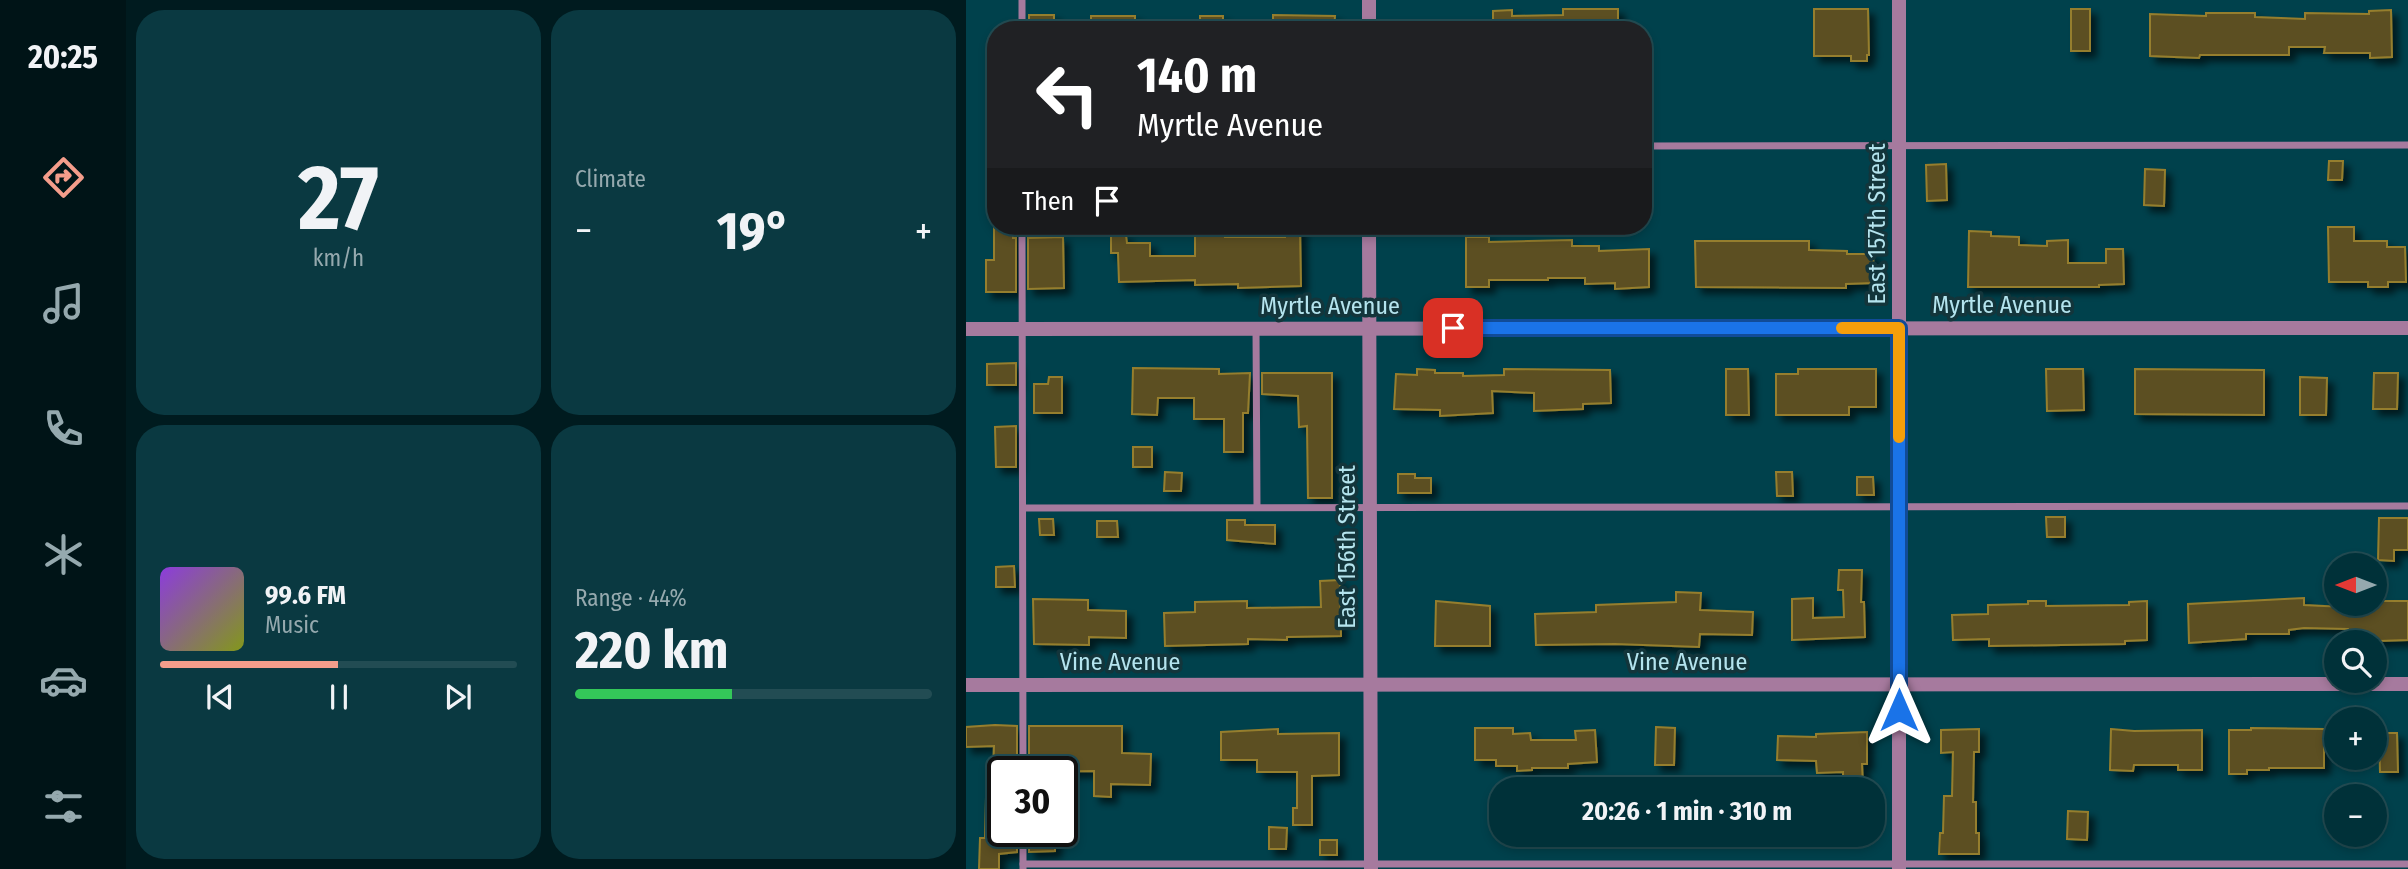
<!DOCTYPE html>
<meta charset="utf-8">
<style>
body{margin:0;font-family:"Fira Sans Condensed",sans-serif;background:#0a3941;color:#f1f3f6;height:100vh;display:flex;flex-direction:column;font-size:26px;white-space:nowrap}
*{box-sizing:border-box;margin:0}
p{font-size:23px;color:#95a9ae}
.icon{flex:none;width:38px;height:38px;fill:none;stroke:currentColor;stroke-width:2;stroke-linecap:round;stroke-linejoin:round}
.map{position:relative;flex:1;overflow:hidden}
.sheet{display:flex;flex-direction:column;gap:10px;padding:10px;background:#001b1f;width:840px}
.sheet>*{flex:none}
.top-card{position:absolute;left:21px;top:21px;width:665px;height:214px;border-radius:28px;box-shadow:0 4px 10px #0003,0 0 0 2px #224c53;background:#202124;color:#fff;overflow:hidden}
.needle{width:46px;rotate:270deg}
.buttons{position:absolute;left:1358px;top:553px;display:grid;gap:14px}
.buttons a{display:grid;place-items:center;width:63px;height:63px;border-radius:50%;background:#003139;box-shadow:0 4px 10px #0003,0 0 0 2px #224c53;font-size:35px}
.speed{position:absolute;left:21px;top:756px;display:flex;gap:14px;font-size:35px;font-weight:700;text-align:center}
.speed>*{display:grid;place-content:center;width:91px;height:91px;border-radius:50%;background:#003139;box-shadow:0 4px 10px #0003,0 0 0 2px #224c53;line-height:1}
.speed .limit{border:4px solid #111;border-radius:10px;background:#fff;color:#111}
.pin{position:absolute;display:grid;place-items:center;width:60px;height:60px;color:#fff;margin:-30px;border-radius:14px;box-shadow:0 4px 10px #0006}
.me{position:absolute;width:77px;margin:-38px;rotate:0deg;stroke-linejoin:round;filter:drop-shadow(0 0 5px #0008)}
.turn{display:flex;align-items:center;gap:24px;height:147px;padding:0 35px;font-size:32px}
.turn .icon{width:91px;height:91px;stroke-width:2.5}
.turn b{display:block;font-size:49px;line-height:60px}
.then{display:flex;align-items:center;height:66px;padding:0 35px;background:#0003;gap:14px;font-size:26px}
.big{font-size:52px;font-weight:700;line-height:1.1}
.sheet .card{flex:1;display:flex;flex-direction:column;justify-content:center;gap:10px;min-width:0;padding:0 24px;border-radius:28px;background:#0a3941}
.sheet .dial{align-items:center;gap:0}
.dial b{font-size:91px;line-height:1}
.song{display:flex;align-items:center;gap:21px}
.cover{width:84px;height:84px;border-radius:10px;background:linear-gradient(135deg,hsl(270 70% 55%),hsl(70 70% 35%))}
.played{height:7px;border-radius:4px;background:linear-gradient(90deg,#f49d8b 50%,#224c53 50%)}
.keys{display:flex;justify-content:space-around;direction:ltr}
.heat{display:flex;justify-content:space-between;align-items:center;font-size:38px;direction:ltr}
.charge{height:10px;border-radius:5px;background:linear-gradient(90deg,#34c759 44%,#224c53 0)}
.sheet .tiles{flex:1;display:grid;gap:10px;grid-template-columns:repeat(2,1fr)}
.trip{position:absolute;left:523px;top:777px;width:396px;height:70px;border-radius:28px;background:#003139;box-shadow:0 4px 10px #0003,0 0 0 2px #224c53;font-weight:700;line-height:70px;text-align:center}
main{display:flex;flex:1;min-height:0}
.dock{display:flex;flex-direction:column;width:126px;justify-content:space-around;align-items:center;background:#001417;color:#95a9ae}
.dock .icon{width:49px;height:49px}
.dock .selected{color:#f49d8b}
.dock b{font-size:32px;color:#f1f3f6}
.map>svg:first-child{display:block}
.building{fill:#5c4f21;stroke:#957e2d;stroke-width:2;filter:url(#shadow)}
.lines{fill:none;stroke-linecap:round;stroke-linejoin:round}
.lane{stroke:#a67a9e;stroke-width:7}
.street{stroke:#a67a9e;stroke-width:14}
.route-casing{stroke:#114b97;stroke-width:18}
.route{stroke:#1a73e8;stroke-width:12}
.slow{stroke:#f59e0b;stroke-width:12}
.labels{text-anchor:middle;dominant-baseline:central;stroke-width:7;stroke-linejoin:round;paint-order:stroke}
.street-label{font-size:24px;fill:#b4e4ee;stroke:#13353b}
</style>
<main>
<nav class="dock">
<b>20:25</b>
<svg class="icon selected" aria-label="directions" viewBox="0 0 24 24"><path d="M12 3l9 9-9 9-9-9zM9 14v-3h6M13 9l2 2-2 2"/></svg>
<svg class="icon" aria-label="music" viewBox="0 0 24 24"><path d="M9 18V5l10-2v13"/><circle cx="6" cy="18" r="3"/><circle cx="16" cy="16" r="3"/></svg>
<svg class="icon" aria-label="phone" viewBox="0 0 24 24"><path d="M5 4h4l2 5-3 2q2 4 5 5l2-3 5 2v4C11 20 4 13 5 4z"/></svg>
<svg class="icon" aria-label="climate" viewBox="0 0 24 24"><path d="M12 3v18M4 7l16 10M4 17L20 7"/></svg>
<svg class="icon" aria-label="car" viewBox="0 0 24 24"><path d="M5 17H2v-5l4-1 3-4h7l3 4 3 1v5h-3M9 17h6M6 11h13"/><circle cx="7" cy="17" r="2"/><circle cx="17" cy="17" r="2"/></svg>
<svg class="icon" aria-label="filters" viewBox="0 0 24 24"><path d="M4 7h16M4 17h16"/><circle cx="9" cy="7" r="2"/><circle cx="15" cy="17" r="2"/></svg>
</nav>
<section class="sheet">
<div class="tiles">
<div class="card dial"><b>27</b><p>km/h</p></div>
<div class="card"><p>Climate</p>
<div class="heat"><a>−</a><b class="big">19°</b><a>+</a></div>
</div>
<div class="card">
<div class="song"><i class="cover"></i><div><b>99.6 FM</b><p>Music</p></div></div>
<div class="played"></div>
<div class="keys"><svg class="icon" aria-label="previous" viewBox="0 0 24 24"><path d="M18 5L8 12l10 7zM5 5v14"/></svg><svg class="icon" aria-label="pause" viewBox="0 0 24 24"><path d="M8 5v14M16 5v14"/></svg><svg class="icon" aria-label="next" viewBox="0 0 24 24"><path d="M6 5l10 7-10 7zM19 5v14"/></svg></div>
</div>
<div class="card"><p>Range · 44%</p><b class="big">220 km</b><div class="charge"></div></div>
</div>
</section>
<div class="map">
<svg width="1442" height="869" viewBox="0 0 1442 869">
<defs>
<filter id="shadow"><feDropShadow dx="6" dy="6" stdDeviation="3.5" flood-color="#0009"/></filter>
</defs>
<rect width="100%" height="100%" fill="#00414c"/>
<g class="building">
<path d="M 597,9 L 652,9 L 652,30 L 527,30 L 527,11 L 546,10 L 546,16 L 597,15 Z"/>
<path d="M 848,9 L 902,9 L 903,55 L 901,55 L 901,61 L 885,61 L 885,56 L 848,56 Z"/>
<rect x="1105" y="9" width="19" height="42"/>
<path d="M 1425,10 L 1426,57 L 1404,58 L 1404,53 L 1358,53 L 1359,47 L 1323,47 L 1323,55 L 1234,55 L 1233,58 L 1184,56 L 1184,14 L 1240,16 L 1240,13 L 1289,13 L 1289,17 L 1339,19 L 1339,13 L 1403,14 L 1403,11 Z"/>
<rect x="63" y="15" width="25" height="15"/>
<path d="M 307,15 L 369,16 L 368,30 L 307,30 Z"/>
<rect x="125" y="16" width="44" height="14"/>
<rect x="234" y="16" width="23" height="14"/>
<path d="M 1363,161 L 1377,161 L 1376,180 L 1362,180 Z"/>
<path d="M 980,164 L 981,200 L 961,201 L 960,165 Z"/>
<path d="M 1179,169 L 1199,170 L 1198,206 L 1178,205 Z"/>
<path d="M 28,226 L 47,226 L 47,238 L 50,238 L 50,292 L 20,292 L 20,260 L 28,260 Z"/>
<path d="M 229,226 L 243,226 L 243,235 L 259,235 L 259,237 L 319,237 L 319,226 L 334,226 L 335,286 L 272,288 L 272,284 L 229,285 L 229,280 L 153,282 L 152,253 L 145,253 L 145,235 L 160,235 L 161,243 L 184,243 L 184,256 L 229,256 Z"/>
<path d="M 1362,227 L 1388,227 L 1388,241 L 1421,241 L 1421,247 L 1439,247 L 1440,282 L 1422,282 L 1422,287 L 1402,287 L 1402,282 L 1363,282 Z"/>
<path d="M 1003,231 L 1025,232 L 1025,236 L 1053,237 L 1053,245 L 1081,246 L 1081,241 L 1102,240 L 1102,263 L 1140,263 L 1140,249 L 1157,249 L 1158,284 L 1133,285 L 1133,287 L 1002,287 Z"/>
<path d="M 97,237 L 98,288 L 62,289 L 62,238 Z"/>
<path d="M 500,237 L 523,237 L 523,242 L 606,240 L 606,246 L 633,246 L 633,251 L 683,249 L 683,287 L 649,289 L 649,283 L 619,284 L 619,278 L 582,278 L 582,280 L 523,280 L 523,287 L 500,287 Z"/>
<path d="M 729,241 L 843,241 L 843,250 L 881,251 L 881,254 L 907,254 L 908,283 L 880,284 L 880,288 L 730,287 Z"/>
<path d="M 50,363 L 50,385 L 21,385 L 21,364 Z"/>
<path d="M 167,368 L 253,369 L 253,374 L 284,373 L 282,413 L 277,413 L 277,452 L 258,452 L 258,419 L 228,419 L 228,398 L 192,398 L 191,415 L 166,414 Z"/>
<path d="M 451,369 L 469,370 L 469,373 L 497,373 L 497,376 L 538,375 L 538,369 L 644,370 L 645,403 L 617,404 L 617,409 L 568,411 L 568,393 L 526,391 L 527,413 L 474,416 L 474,410 L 428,409 L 430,374 L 451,375 Z"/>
<path d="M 760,369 L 782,369 L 783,415 L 760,415 Z"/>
<path d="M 832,369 L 910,369 L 910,407 L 883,407 L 883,415 L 810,415 L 810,374 L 832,374 Z"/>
<path d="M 1080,369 L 1117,369 L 1118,410 L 1081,411 Z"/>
<path d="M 1169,369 L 1298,370 L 1298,415 L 1169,414 Z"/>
<path d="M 296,373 L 366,373 L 366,498 L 342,498 L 341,426 L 333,427 L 332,396 L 296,394 Z"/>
<path d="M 1408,373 L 1432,373 L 1431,409 L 1407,409 Z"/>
<path d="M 83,377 L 96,377 L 96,413 L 68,413 L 68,384 L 82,384 Z"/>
<path d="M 1334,377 L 1361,378 L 1360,415 L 1334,415 Z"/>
<path d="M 50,426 L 50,467 L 30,467 L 29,427 Z"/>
<rect x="167" y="447" width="19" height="20"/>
<path d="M 199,472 L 216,473 L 215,491 L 198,491 Z"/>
<path d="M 810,472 L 826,472 L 827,496 L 811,496 Z"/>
<path d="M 432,474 L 449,474 L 449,478 L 465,478 L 465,493 L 432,493 Z"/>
<path d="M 891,477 L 907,477 L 908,495 L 891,495 Z"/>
<path d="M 1080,517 L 1099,517 L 1099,537 L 1081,537 Z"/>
<path d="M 1413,518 L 1442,518 L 1442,550 L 1428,550 L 1428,561 L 1412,560 Z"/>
<path d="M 73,519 L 87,519 L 88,535 L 74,535 Z"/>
<path d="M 261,520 L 279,520 L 279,525 L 309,525 L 309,544 L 261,540 Z"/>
<path d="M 131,521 L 151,521 L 152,537 L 131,537 Z"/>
<path d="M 48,566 L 49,587 L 30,587 L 30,567 Z"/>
<path d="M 873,570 L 896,570 L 895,602 L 898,602 L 899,637 L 826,640 L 826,599 L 847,598 L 847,618 L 878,617 L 877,590 L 872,590 Z"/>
<path d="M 374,580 L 375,636 L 321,637 L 321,640 L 282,639 L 282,644 L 199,646 L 198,613 L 229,612 L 229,602 L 281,601 L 281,608 L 355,607 L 354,581 Z"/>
<path d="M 710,592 L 735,593 L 734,610 L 787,612 L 786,635 L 734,634 L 733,647 L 649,644 L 570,645 L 569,614 L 630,612 L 630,605 L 710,602 Z"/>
<path d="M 1338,598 L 1338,605 L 1379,607 L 1409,607 L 1409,601 L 1442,601 L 1442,640 L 1383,642 L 1382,629 L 1338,628 L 1323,630 L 1323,634 L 1280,634 L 1280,639 L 1223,643 L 1222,604 Z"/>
<path d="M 67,599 L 122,600 L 122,610 L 160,611 L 160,638 L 123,637 L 123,645 L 68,644 Z"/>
<path d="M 470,601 L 524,606 L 524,646 L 469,646 Z"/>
<path d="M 1062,601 L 1080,601 L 1080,606 L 1163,605 L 1163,602 L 1181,601 L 1181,640 L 1159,641 L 1159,644 L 1023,646 L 1023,639 L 987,640 L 986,615 L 1022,614 L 1022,605 L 1062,604 Z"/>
<path d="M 29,725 L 51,726 L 51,772 L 27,772 L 28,746 L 0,747 L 0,727 Z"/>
<path d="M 63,726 L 156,726 L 156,753 L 185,754 L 184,785 L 145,784 L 145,797 L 128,796 L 128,771 L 63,772 Z"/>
<path d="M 690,727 L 709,728 L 708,765 L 689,765 Z"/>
<path d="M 509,728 L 547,728 L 547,734 L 564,733 L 565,740 L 610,740 L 609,731 L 629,730 L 631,762 L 602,764 L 602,768 L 566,768 L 566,770 L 551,771 L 551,766 L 530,766 L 530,760 L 509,760 Z"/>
<path d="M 1285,728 L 1358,729 L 1358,768 L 1303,768 L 1303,770 L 1281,770 L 1281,774 L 1263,774 L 1263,730 L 1285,730 Z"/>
<path d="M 312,729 L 312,734 L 373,733 L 373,775 L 346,776 L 346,825 L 327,825 L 327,808 L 331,808 L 331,772 L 291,772 L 291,760 L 255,760 L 255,732 Z"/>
<path d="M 1013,729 L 1013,752 L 1008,752 L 1007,802 L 1010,802 L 1010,833 L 1013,833 L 1013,854 L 973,854 L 974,833 L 977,833 L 978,796 L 986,796 L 987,752 L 975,753 L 975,730 Z"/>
<path d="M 1145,729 L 1168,731 L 1236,730 L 1236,770 L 1212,770 L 1212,765 L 1168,765 L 1167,771 L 1144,770 Z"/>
<path d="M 901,732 L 901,764 L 896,764 L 897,785 L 877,786 L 877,772 L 851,773 L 850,761 L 811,760 L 812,736 L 850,737 L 850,734 Z"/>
<path d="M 1413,733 L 1431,733 L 1432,772 L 1414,772 Z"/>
<path d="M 20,797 L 37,798 L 37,838 L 51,837 L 51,852 L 33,854 L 33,869 L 13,869 L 14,838 L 19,838 Z"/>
<path d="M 1102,811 L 1122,812 L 1121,840 L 1101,839 Z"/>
<path d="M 303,827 L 321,828 L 320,849 L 303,849 Z"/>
<path d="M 89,835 L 89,851 L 63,852 L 63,837 Z"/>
<rect x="354" y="840" width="17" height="15"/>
</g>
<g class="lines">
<g class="lane">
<path d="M 56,30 L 56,0"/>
<path d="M 677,146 L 1442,145"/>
<path d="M 56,226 L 57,772"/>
<path d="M 290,329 L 291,507"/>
<path d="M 57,508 L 1442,506"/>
<path d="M 57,831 L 57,869"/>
<path d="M 57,864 L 1442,864"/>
</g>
<g class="street">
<path d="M 403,0 L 403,30"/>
<path d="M 933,0 L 933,869"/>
<path d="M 403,226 L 405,869"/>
<path d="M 0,329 L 1442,328"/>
<path d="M 0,685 L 1442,684"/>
</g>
</g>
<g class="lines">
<g class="route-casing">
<path id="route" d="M 487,328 L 933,328 L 933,710"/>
</g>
<use href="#route" class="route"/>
<path class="slow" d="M 876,328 L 933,328 L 933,437"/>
</g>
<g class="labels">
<g class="street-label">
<text transform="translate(911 224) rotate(-90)">East 157th Street</text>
<text x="1036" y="305">Myrtle Avenue</text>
<text x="364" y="306">Myrtle Avenue</text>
<text transform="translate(381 547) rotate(-90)">East 156th Street</text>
<text x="154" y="662">Vine Avenue</text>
<text x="721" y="662">Vine Avenue</text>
</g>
</g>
</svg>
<div class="buttons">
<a><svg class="needle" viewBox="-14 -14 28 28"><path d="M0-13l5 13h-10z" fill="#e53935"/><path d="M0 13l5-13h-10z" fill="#95a9ae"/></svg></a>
<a><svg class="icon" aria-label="search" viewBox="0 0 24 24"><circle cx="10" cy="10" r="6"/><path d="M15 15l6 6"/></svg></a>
<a>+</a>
<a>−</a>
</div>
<div class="speed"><div class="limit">30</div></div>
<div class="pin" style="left:487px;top:328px;background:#d93025"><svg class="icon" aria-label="arrive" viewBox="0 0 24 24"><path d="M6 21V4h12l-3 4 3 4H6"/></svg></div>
<svg class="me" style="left:933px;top:710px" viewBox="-20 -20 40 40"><path d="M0-17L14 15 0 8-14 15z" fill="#1a73e8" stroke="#fff" stroke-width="4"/></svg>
<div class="trip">20:26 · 1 min · 310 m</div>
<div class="top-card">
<div class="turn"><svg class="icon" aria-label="left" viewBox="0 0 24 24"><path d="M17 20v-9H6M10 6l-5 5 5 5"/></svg><div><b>140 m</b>Myrtle Avenue</div></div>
<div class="then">Then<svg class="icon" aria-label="arrive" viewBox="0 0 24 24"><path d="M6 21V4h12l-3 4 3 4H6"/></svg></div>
</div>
</div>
</main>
